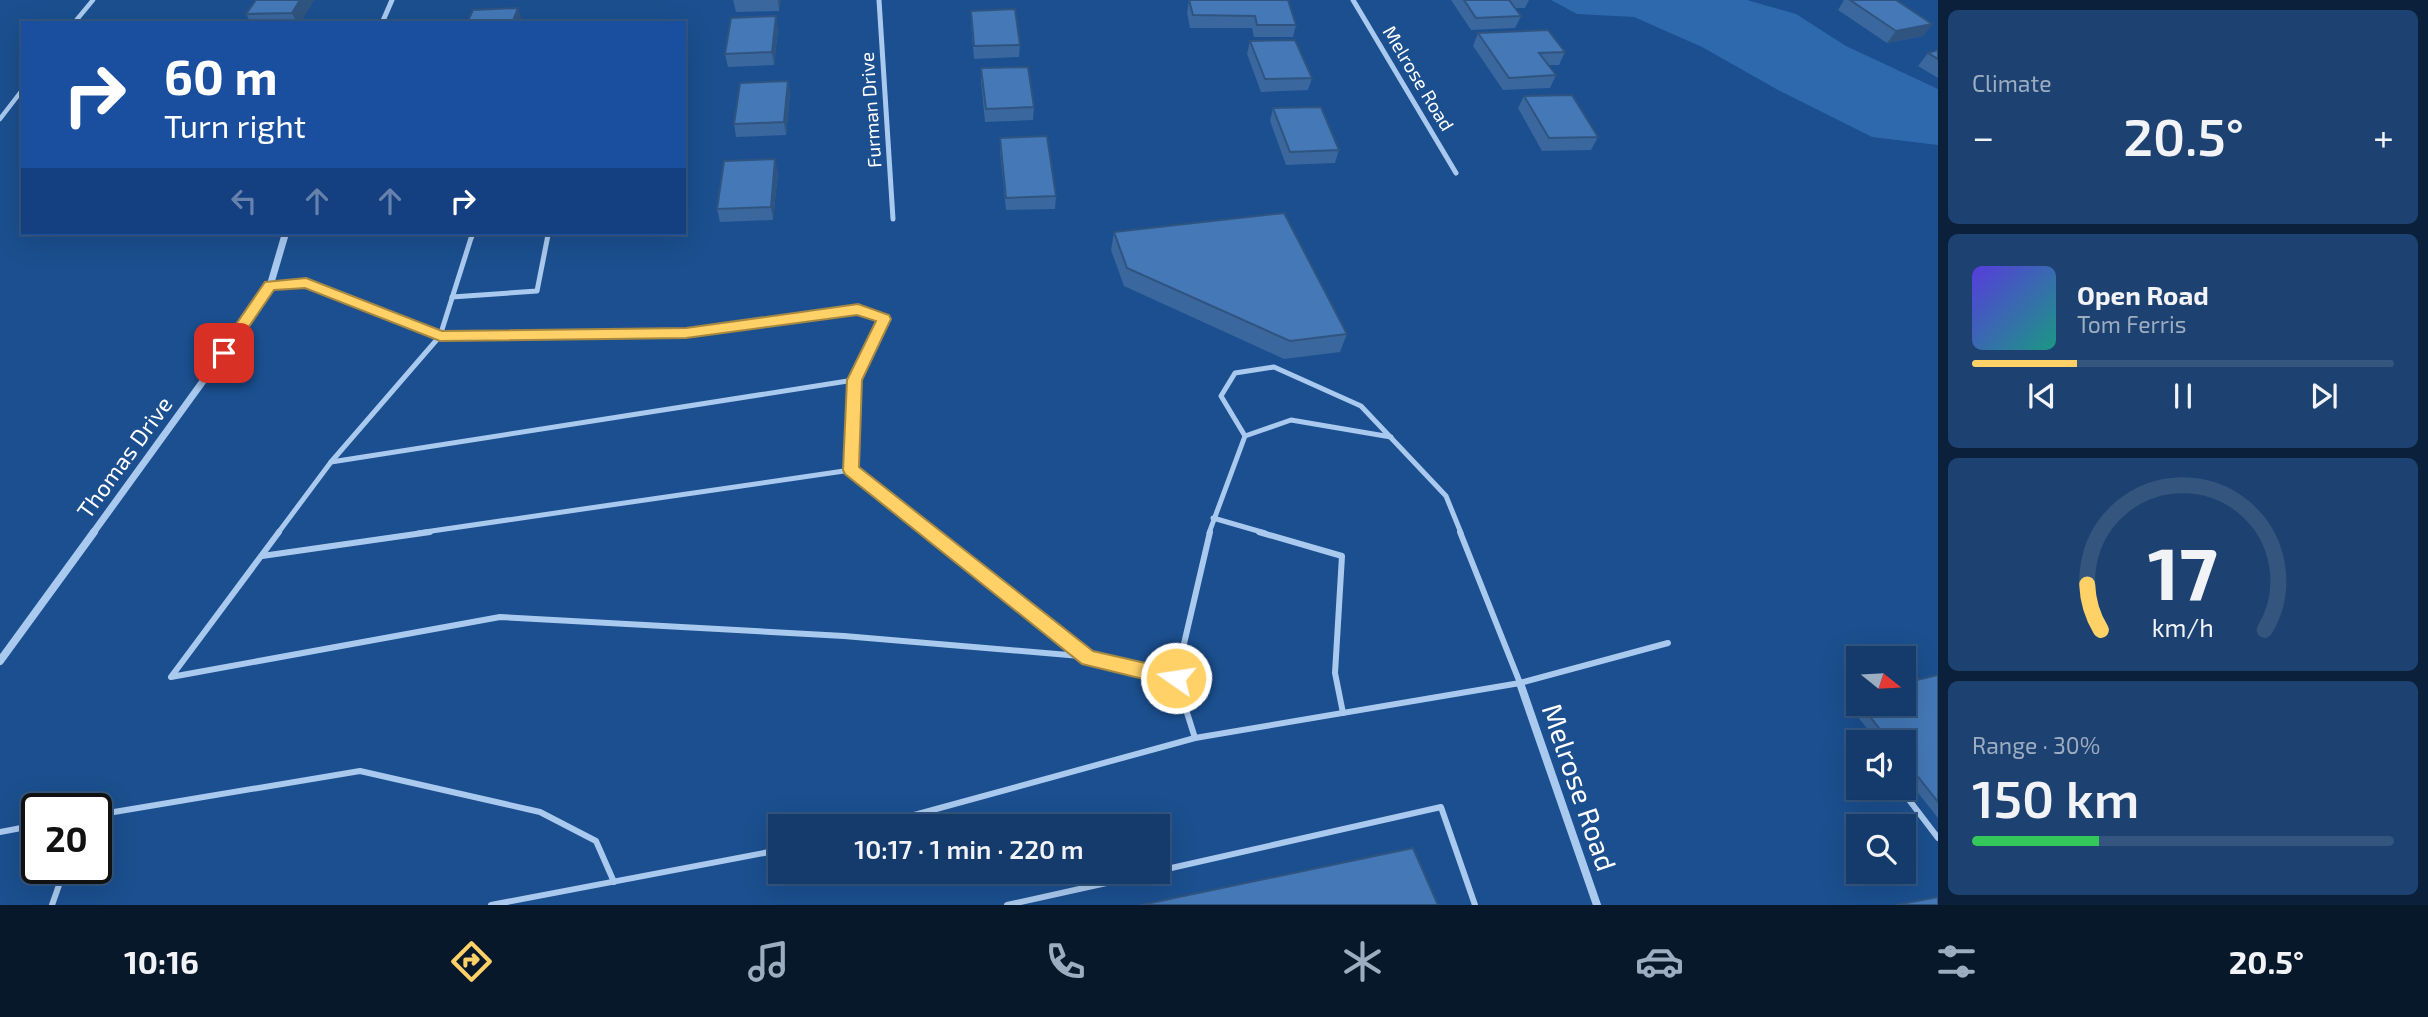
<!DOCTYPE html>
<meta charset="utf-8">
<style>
body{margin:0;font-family:"Exo 2",sans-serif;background:#1d4271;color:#f1f3f6;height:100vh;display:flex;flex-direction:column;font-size:26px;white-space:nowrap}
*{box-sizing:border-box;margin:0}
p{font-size:23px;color:#9dadc1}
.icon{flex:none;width:38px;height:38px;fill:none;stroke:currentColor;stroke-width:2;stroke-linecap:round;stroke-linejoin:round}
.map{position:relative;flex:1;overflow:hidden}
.panel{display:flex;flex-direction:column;gap:10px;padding:10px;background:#0b203b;width:490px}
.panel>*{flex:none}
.hud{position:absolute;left:21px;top:21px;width:665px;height:214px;border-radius:0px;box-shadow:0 7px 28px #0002,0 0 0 2px #33557e;background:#1a4fa0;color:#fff;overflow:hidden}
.needle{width:46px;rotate:108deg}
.controls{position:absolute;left:1846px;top:646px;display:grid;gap:14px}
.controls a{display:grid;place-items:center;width:70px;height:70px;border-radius:0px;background:#143b6b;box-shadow:0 7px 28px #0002,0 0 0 2px #33557e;font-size:35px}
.speed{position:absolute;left:21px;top:793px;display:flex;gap:14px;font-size:35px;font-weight:700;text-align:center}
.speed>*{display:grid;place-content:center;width:91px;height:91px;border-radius:50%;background:#143b6b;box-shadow:0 7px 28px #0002,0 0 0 2px #33557e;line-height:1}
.speed .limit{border:4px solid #111;border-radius:10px;background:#fff;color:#111}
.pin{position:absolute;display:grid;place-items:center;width:60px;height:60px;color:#fff;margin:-30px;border-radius:14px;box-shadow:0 4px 10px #0006}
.me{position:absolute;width:77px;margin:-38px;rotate:283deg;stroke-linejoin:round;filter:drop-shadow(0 0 5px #0008)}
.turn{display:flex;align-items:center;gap:24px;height:147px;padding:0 28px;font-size:32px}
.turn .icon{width:91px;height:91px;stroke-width:2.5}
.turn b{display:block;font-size:49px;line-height:60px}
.lanes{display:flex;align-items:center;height:66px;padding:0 28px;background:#0003;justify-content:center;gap:35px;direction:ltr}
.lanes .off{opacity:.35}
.big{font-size:52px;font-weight:600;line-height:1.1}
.panel .card{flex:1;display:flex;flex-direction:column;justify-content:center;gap:10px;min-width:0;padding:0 24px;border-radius:10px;background:#1d4271}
.panel .dial{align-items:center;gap:0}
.dial svg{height:182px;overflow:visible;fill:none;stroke:#33557e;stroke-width:7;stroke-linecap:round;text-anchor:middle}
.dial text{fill:#f1f3f6;stroke:none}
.song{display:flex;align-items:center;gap:21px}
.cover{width:84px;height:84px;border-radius:10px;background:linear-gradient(135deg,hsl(250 70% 55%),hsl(170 70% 35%))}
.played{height:7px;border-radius:4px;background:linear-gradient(90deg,#ffd166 25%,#33557e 25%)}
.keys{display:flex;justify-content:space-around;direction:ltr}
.heat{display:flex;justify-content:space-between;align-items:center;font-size:38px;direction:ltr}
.charge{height:10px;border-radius:5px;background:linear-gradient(90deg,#34c759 30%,#33557e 0)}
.trip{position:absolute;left:768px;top:814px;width:402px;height:70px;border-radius:0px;background:#143b6b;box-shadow:0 7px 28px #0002,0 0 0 2px #33557e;font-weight:600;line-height:70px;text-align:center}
.tabs{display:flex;height:112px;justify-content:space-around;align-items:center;background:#08182b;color:#9dadc1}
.tabs .icon{width:49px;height:49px}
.tabs .current{color:#ffd166}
.tabs b{font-size:32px;color:#f1f3f6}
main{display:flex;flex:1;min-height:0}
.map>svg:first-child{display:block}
.green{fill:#2e69ad}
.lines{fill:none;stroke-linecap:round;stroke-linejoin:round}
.lane-far2{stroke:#a9c9ee;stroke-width:4.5}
.lane-far1{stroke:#a9c9ee;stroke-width:5}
.lane{stroke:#a9c9ee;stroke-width:6}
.street-far2{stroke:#a9c9ee;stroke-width:5}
.street-far1{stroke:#a9c9ee;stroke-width:7}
.street{stroke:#a9c9ee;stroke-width:8}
.wall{fill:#3a679d}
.shaded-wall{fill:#305480}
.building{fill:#4478b7;stroke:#305480;stroke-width:2}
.route{fill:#ffd166;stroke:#a68842;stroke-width:2}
.labels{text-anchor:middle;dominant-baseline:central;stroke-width:7;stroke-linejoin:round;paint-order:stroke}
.far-street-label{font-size:19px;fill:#fff;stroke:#1b4f8f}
.street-label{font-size:23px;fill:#fff;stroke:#1b4f8f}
.near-street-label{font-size:28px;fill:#fff;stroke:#1b4f8f}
</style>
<main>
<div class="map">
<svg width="1938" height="905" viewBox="0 0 1938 905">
<rect width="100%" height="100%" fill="#1b4f8f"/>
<path class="green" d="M 1551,0 L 1747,0 L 1796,14 L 1846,46 L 1938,89 L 1938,145 L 1872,137 L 1778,90 L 1702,47 L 1634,17 L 1577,14 Z"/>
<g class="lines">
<g class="lane-far2">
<path d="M 74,23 L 93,0"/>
<path d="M 0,119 L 23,89"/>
<path d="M 472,237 L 473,233"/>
<path d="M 547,237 L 548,233"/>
</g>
<g class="lane-far1">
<path d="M 270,286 L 306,283 L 440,336 L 472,235"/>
<path d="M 452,297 L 537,291 L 548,235"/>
<path d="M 1245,436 L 1291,420 L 1391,437"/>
<path d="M 331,462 L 854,380"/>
<path d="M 1213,518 L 1265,533"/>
<path d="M 278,533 L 331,462 L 440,336 L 686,333 L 858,309 L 884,319 L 854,380 L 851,470 L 931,533"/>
<path d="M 418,533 L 851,470"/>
<path d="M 1209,533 L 1245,436 L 1221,396 L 1235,373 L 1274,367 L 1361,406 L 1446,496 L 1461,533"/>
</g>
<g class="lane">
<path d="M 279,532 L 171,677 L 500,617 L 844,636 L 1080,656 L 1176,678"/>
<path d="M 929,532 L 1089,658"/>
<path d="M 1259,532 L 1342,556 L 1335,673 L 1343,713"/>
<path d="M 1460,532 L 1520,683"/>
<path d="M 262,556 L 430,532"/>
<path d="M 1195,738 L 1176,678 L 1210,532"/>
<path d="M 1900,788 L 1938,838"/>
<path d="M 96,815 L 360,771 L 540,812 L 596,841 L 614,882"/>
<path d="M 874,826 L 1195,738 L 1520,683 L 1668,643"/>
<path d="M 0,832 L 37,825"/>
<path d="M 1158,871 L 1441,807 L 1475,905"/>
<path d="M 52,905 L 65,868"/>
<path d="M 491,905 L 780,850"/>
<path d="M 1007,905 L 1156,872"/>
</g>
<g class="street-far2">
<path d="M 879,0 L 893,219"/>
<path d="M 1353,0 L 1456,173"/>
<path d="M 382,23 L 392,0"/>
<path d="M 285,237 L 286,233"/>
</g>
<path class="street-far1" d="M 93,533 L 256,308 L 270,286 L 285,235"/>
<g class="street">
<path d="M 0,661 L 94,532"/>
<path d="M 1520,683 L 1597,905"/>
</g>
</g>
<g class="wall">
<path d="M 256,0 L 314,0 L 300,23 L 251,23 L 246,14 Z"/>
<path d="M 733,0 L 781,0 L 779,11 L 736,12 Z"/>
<path d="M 1189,0 L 1296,25 L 1293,37 L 1254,37 L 1252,28 L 1190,28 L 1187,13 Z"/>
<path d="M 1451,0 L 1529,0 L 1525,8 L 1515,8 L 1521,16 L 1515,28 L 1471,30 Z"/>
<path d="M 1844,0 L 1896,0 L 1932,24 L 1923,36 L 1887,43 L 1838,10 Z"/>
<path d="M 971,11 L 1020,45 L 1019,57 L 974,59 L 971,23 Z"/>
<path d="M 778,29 L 774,65 L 728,67 L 725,54 Z"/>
<path d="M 1478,33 L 1565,52 L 1559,65 L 1548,65 L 1556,75 L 1550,88 L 1503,90 L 1473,46 Z"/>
<path d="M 1250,41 L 1312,78 L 1308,90 L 1261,92 L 1247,54 Z"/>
<path d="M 1938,50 L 1938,78 L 1918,66 L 1928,53 Z"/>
<path d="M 981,68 L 1034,107 L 1033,120 L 985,122 L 981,81 Z"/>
<path d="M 788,81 L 790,94 L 786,135 L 736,137 L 734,124 Z"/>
<path d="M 1524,96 L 1598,137 L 1591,150 L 1542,151 L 1518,108 Z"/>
<path d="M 1273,108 L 1339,150 L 1335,163 L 1286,165 L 1270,121 Z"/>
<path d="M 1000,138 L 1056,196 L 1055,209 L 1006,210 L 1000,151 Z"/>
<path d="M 778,172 L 773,220 L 720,222 L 717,209 Z"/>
<path d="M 1114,232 L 1347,334 L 1340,352 L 1284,359 L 1124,286 L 1111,250 Z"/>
<path d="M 1938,675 L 1938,818 L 1904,775 L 1904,742 L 1878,742 L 1845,701 L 1853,695 L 1858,694 L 1858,704 L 1904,704 Z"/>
</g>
<g class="shaded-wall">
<path d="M 300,0 L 314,0 L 300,23 L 297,23 L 292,13 Z"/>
<path d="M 778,0 L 781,0 L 779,11 Z"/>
<path d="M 518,8 L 522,21 L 522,23 L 512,23 Z"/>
<path d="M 776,16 L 778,29 L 774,65 L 772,52 Z"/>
<path d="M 1932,24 L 1923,36 L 1887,43 L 1896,31 Z"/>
<path d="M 788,81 L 790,94 L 786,135 L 784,122 Z"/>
<path d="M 775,159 L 778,172 L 773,220 L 771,207 Z"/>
</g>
<g class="building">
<path d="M 256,0 L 300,0 L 292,13 L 246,14 Z"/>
<path d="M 1189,0 L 1288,0 L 1296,25 L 1257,25 L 1255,16 L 1193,15 Z"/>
<path d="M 1464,0 L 1509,0 L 1521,16 L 1476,18 Z"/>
<path d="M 1850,0 L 1896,0 L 1932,24 L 1896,31 Z"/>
<path d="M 518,8 L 512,23 L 467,23 L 473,10 Z"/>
<path d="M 1015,9 L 1020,45 L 974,46 L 971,11 Z"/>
<path d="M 776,16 L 772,52 L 725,54 L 731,18 Z"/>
<path d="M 1548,30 L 1565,52 L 1539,53 L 1556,75 L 1509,78 L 1478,33 Z"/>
<path d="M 1295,40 L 1312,78 L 1265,79 L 1250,41 Z"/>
<path d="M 1938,50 L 1938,59 L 1928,53 Z"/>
<path d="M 1028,67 L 1034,107 L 986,109 L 981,68 Z"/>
<path d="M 788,81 L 784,122 L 734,124 L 740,83 Z"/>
<path d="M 1572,95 L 1598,137 L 1549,138 L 1524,96 Z"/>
<path d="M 1321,107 L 1339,150 L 1290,152 L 1273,108 Z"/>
<path d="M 1047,136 L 1056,196 L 1006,198 L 1000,138 Z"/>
<path d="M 775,159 L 771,207 L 717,209 L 724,161 Z"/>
<path d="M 1284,213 L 1347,334 L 1290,341 L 1127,268 L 1114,232 Z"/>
<path d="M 1938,675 L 1938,802 L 1904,759 L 1904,742 L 1890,742 L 1860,704 L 1904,704 L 1904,683 Z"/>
<path d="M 1858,694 L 1858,702 L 1853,695 Z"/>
<path d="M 1413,848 L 1438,905 L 1141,905 Z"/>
<path d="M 1938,897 L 1938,905 L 1896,905 Z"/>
</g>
<path class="route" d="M 306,278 L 442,331 L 686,328 L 858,304 L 889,315 L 891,319 L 862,380 L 859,467 L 1093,651 L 1176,670 L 1183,672 L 1185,678 L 1183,684 L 1176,687 L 1082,664 L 845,474 L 843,470 L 847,380 L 876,321 L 857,315 L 686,338 L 440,341 L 305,288 L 274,290 L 229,356 L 219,356 L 216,353 L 219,349 L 265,282 Z"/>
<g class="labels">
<g class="far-street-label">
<text transform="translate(1419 78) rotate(59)">Melrose Road</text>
<text transform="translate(870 110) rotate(-94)">Furman Drive</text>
</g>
<g class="street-label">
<text transform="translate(124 457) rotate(-54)">Thomas Drive</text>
</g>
<g class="near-street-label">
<text transform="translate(1580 787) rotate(71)">Melrose Road</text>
</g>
</g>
</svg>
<div class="controls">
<a><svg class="needle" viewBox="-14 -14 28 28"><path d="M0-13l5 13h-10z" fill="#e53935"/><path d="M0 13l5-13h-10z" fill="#9dadc1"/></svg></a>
<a><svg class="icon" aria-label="sound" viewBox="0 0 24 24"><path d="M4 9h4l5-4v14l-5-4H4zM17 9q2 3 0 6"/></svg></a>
<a><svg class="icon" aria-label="search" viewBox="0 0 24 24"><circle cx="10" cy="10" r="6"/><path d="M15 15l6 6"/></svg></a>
</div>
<div class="speed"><div class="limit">20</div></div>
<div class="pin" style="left:224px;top:353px;background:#d93025"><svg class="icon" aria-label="arrive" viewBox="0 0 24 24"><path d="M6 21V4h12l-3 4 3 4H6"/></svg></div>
<svg class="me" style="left:1176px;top:678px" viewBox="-20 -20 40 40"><circle r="17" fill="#ffd166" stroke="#fff" stroke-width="3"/><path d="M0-11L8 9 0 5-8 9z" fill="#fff"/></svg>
<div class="trip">10:17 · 1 min · 220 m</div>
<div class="hud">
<div class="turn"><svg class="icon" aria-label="right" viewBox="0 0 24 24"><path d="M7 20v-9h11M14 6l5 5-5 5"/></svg><div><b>60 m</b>Turn right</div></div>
<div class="lanes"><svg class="icon off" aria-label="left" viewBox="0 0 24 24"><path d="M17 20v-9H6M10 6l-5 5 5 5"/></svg><svg class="icon off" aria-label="ahead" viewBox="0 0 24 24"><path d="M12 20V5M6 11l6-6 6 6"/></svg><svg class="icon off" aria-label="ahead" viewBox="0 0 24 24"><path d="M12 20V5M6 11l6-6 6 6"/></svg><svg class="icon" aria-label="right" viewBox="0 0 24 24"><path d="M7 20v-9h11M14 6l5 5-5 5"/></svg></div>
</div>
</div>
<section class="panel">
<div class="card"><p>Climate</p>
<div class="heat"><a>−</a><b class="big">20.5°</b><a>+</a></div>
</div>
<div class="card">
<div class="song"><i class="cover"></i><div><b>Open Road</b><p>Tom Ferris</p></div></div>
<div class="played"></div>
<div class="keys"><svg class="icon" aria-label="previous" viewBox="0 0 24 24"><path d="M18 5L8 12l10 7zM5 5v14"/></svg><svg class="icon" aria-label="pause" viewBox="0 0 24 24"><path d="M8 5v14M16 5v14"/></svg><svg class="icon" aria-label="next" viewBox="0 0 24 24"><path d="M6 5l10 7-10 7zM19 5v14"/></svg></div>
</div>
<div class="card dial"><svg viewBox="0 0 100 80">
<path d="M14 69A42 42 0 1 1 86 69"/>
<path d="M14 69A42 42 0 0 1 8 49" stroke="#ffd166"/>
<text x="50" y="56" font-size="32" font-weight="700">17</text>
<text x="50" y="72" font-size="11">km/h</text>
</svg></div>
<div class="card"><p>Range · 30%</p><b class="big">150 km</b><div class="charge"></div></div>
</section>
</main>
<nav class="tabs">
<b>10:16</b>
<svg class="icon current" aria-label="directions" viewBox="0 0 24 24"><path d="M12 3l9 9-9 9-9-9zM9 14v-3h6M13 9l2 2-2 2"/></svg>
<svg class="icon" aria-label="music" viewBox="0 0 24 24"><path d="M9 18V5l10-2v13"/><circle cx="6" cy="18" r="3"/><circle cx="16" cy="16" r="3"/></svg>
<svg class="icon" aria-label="phone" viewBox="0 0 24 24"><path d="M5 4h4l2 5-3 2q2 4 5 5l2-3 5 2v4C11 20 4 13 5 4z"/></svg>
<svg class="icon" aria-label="climate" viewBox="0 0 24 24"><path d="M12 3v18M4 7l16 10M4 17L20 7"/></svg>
<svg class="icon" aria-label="car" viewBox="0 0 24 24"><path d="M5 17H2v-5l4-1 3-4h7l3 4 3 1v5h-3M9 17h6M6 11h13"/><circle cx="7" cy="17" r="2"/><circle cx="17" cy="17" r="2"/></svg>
<svg class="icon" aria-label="filters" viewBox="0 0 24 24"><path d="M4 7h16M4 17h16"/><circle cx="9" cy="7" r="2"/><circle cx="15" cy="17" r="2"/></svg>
<b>20.5°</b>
</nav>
